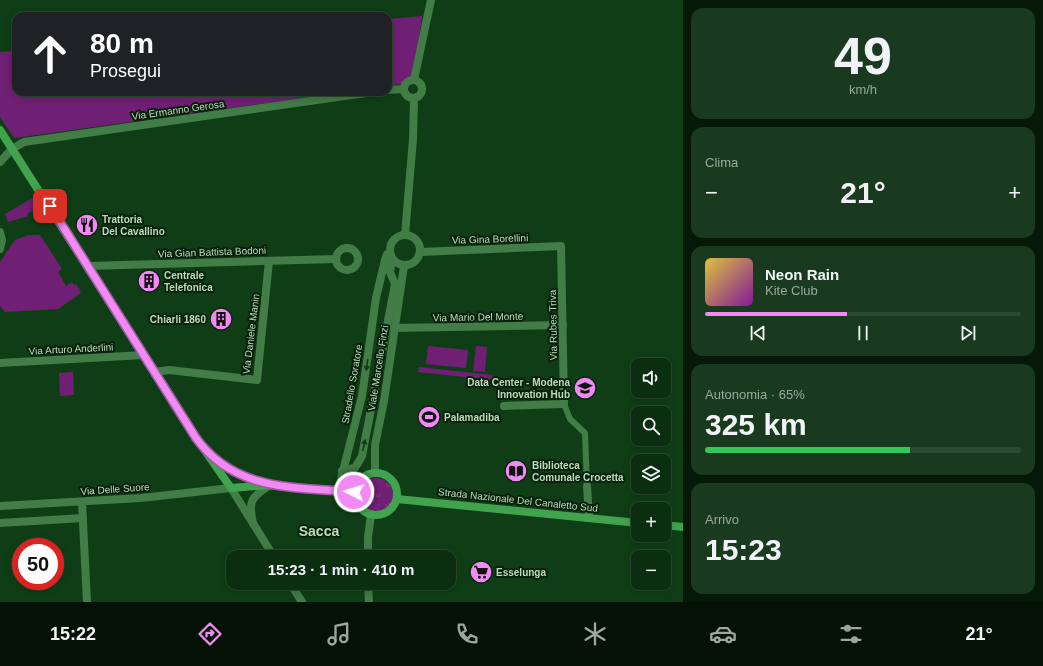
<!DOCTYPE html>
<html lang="it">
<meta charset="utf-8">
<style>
body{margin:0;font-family:Helvetica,sans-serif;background:#193a1e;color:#f1f3f6;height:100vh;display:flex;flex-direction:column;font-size:15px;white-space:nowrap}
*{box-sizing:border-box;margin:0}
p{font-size:13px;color:#9aa89f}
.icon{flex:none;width:22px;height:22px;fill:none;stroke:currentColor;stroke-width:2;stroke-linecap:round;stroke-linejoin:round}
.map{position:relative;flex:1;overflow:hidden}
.drawer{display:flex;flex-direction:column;gap:8px;padding:8px;background:#061909;width:360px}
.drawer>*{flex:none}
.top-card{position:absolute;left:12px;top:12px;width:380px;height:84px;border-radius:12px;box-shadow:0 2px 10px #0003,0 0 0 1px #2b4a30;background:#202124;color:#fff;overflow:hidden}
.tools{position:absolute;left:631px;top:358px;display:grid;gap:8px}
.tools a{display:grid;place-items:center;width:40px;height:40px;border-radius:8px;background:#0b2e10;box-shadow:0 2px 10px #0003,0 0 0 1px #2b4a30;font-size:20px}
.speed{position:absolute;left:12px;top:538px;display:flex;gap:8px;font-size:20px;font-weight:700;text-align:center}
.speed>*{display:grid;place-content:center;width:52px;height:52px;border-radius:50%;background:#0b2e10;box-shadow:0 2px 10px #0003,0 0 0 1px #2b4a30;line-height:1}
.speed .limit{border:6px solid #d22;background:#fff;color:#111}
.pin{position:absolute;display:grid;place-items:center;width:34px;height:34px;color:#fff;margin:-17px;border-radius:8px;box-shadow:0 2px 6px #0006}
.me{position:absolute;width:44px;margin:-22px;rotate:275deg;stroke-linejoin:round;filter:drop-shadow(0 0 3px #0008)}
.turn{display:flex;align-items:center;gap:14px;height:84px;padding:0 12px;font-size:18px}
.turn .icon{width:52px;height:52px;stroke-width:2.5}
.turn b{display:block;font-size:28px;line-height:34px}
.big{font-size:30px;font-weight:600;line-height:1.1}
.drawer .card{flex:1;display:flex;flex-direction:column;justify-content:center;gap:6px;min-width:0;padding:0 14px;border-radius:12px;background:#193a1e}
.drawer .dial{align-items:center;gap:0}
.dial b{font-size:52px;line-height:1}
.song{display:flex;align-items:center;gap:12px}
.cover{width:48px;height:48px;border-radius:6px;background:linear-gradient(135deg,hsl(50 70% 55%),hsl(290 70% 35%))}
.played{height:4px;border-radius:2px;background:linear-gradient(90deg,#f18af4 45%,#2b4a30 45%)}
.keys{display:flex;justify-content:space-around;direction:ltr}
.heat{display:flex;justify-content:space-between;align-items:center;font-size:22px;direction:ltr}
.charge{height:6px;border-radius:3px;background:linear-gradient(90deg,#34c759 65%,#2b4a30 0)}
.trip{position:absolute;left:226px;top:550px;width:230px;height:40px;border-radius:12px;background:#0b2e10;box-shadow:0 2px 10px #0003,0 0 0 1px #2b4a30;font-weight:600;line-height:40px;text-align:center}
.dock{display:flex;height:64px;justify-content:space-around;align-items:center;background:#041206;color:#9aa89f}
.dock .icon{width:28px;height:28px}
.dock .current{color:#f18af4}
.dock b{font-size:18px;color:#f1f3f6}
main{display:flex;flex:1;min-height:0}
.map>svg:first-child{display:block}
.grass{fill:url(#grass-tufts)}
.park{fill:#702074}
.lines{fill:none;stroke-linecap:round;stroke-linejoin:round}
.pedestrian{stroke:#427c47;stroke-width:6}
.minor{stroke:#427c47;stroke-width:8}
.tertiary{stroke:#427c47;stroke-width:8}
.secondary{stroke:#42a34f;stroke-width:8}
.oneway{fill:#16381a}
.route-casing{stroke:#9d5a9f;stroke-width:10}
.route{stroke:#f18af4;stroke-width:7}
.labels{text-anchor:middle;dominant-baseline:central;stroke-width:4;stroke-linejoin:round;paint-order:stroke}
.street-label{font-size:10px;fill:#bcdbbd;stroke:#08210b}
.poi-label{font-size:10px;font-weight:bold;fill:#bcdbbd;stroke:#08210b;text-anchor:start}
.district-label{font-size:14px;font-weight:bold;fill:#bcdbbd;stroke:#08210b}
</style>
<main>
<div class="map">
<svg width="683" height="602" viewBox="0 0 683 602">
<defs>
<pattern id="grass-tufts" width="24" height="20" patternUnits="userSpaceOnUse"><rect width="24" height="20" fill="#702074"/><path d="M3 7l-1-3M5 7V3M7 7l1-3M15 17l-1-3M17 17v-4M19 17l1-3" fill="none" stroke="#824086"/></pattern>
</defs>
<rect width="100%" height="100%" fill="#0f3e16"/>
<circle class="grass" cx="376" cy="495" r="17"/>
<g class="park">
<path d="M 422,16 L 414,76 L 401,84 L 388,86 L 388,19 Z"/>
<path d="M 16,51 L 16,92 L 347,92 L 14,138 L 0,117 L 0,52 Z"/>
<path d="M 36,196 L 42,205 L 27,214 L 28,216 L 8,222 L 5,214 Z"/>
<path d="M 29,235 L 40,235 L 62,269 L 58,272 L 66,286 L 72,282 L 74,285 L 76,284 L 81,293 L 58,309 L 5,312 L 0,306 L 0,262 L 15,240 Z"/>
<path d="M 428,346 L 468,350 L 466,368 L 426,364 Z"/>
<path d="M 476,346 L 487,347 L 485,372 L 473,371 Z"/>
<path d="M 419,367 L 493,375 L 492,380 L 418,372 Z"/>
<path d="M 73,372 L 74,395 L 60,396 L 59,373 Z"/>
</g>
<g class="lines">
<path class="pedestrian" d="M 564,404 L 570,419 L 585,433 L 587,486"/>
<g class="minor">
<path d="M 388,90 L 404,89"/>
<path d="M 0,162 L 12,149 L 24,142 L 373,92"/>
<path d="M 0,232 L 2,240 L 0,249"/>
<circle cx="347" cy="259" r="11"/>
<path d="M 420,252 L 561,246 L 564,404 L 504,406"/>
<path d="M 88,266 L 336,259"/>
<path d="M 394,328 L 563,325"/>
<path d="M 0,363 L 144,355"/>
<path d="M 154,372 L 169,370 L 257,380 L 269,261"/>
<path d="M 342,471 L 355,468 L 362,456 L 395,284 L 390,272 L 392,259"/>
<path d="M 587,486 L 589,518"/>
<path d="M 231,488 L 274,557"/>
<path d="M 338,491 L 362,396 L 376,298 L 385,260 L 387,254 L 390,252"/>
<path d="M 82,502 L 87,602"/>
<path d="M 0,523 L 83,518"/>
<path d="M 290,583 L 302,602"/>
</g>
<g class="tertiary">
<circle cx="413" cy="89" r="9"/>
<path d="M 414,80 L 431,0"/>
<circle cx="405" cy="250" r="15"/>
<path d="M 405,235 L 413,139 L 414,98"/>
<path d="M 210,455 L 233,472 L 270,485"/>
<path d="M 375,473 L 375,445 L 384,401 L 404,266"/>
<path d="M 0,506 L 141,498 L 231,488"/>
<path d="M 253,523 C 248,501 251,497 270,485"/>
<path d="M 368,557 L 368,537 L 371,515"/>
<path d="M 368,583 L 369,602"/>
</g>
<g class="secondary">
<path d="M 0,130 L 196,438 L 231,488 L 270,485 L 355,492"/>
<circle cx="376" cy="494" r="21"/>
<path d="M 397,499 L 638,523"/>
<path d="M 664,525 L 683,527"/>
</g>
</g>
<defs><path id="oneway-solid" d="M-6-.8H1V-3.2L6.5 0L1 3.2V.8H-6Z"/></defs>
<g class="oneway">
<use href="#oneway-solid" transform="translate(367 365) rotate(98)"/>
<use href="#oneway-solid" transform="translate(364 445) rotate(-78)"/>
</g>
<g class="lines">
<g class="route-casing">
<path id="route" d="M 50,206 L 196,438 C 235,492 295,487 354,492"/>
</g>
<use href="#route" class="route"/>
</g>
<defs>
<g id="restaurant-disc" transform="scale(1.15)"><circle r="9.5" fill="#f18af4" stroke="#08210b"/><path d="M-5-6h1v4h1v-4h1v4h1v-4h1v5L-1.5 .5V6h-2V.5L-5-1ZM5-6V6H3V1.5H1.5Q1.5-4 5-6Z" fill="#111"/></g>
<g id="building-disc" transform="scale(1.15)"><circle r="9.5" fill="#f18af4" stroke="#08210b"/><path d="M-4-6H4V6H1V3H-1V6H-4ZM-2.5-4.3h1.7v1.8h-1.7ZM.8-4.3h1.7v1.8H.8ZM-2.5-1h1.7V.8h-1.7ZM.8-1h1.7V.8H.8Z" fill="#111"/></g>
<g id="university-disc" transform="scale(1.15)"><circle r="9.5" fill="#f18af4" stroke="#08210b"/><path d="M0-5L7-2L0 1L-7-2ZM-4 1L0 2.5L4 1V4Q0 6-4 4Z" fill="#111"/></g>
<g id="stadium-disc" transform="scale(1.15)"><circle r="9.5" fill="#f18af4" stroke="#08210b"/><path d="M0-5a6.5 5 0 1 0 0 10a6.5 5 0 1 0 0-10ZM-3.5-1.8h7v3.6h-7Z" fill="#111"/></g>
<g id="library-disc" transform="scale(1.15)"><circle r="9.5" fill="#f18af4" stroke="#08210b"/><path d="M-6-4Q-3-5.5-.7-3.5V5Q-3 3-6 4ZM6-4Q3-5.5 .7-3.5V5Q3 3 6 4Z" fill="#111"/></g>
<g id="supermarket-disc" transform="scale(1.15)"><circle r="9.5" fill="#f18af4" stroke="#08210b"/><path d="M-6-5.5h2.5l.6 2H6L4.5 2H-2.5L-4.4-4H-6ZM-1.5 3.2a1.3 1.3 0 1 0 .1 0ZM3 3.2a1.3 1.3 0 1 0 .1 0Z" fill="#111"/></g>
</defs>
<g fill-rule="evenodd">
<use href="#restaurant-disc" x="87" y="225"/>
<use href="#building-disc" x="149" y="281"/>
<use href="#building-disc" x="221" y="319"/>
<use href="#university-disc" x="585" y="388"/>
<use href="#stadium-disc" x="429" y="417"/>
<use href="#library-disc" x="516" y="471"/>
<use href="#supermarket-disc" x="481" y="572"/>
</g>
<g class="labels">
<g class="street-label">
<text transform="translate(178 110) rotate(-8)">Via Ermanno Gerosa</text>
<text transform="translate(490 239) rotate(-2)">Via Gina Borellini</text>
<text transform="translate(212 252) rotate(-2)">Via Gian Battista Bodoni</text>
<text transform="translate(478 317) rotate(-1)">Via Mario Del Monte</text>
<text transform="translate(553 325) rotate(-91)">Via Rubes Triva</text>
<text transform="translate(251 334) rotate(-83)">Via Daniele Manin</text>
<text transform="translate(71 349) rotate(-3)">Via Arturo Anderlini</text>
<text transform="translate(378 368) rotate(-81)">Viale Marcello Finzi</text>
<text transform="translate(352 384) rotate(-80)">Stradello Soratore</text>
<text transform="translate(115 489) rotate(-4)">Via Delle Suore</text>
<text transform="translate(518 500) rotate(6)">Strada Nazionale Del Canaletto Sud</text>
</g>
<g class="poi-label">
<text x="102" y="219">Trattoria<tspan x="102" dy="12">Del Cavallino</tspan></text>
<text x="164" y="275">Centrale<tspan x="164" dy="12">Telefonica</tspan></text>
<text x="206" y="319" text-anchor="end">Chiarli 1860</text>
<text x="570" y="382" text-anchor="end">Data Center - Modena<tspan x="570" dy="12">Innovation Hub</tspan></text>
<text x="444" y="417">Palamadiba</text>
<text x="532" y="465">Biblioteca<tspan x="532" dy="12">Comunale Crocetta</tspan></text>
<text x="496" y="572">Esselunga</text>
</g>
<g class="district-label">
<text x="319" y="531">Sacca</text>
</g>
</g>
</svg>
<div class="tools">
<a><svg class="icon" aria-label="sound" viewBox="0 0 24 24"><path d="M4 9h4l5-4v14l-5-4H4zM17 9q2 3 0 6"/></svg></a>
<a><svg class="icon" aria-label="search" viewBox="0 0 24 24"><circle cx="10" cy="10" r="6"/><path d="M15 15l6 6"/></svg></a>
<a><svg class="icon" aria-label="layers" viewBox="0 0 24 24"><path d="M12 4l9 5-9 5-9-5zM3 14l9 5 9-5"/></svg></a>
<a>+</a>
<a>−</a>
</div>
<div class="speed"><div class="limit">50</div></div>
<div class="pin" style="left:50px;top:206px;background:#d93025"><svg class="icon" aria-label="arrive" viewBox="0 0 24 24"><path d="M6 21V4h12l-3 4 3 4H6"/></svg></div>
<svg class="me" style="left:354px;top:492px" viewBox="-20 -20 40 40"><circle r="17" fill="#f18af4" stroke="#fff" stroke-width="3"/><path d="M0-11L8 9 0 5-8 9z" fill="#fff"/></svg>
<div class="trip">15:23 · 1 min · 410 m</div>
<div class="top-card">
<div class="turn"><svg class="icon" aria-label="ahead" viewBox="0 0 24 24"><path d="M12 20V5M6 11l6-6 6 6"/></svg><div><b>80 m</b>Prosegui</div></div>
</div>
</div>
<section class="drawer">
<div class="card dial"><b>49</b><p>km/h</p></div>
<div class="card"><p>Clima</p>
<div class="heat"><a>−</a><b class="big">21°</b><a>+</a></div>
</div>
<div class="card">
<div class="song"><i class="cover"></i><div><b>Neon Rain</b><p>Kite Club</p></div></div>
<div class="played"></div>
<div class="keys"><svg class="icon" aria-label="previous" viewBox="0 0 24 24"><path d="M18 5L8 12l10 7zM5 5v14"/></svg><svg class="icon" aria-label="pause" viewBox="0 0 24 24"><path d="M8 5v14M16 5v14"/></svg><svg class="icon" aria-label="next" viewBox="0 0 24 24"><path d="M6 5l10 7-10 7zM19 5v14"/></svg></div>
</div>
<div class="card"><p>Autonomia · 65%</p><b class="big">325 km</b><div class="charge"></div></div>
<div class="card"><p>Arrivo</p><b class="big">15:23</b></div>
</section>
</main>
<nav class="dock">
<b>15:22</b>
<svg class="icon current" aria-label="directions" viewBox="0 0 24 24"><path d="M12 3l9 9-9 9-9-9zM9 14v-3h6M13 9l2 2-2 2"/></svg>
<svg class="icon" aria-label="music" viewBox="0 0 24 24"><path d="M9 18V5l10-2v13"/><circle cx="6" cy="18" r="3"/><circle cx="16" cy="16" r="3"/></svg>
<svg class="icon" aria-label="phone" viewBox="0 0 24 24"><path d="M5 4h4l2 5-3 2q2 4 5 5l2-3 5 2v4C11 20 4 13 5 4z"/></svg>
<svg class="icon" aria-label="climate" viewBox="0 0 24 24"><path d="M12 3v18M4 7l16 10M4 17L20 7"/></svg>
<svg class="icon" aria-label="car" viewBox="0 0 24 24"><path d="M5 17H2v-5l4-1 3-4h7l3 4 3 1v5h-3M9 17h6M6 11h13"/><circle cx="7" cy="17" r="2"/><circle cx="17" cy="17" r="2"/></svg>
<svg class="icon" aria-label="filters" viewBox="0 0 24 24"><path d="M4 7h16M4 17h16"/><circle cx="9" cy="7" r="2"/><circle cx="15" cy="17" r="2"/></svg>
<b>21°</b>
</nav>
